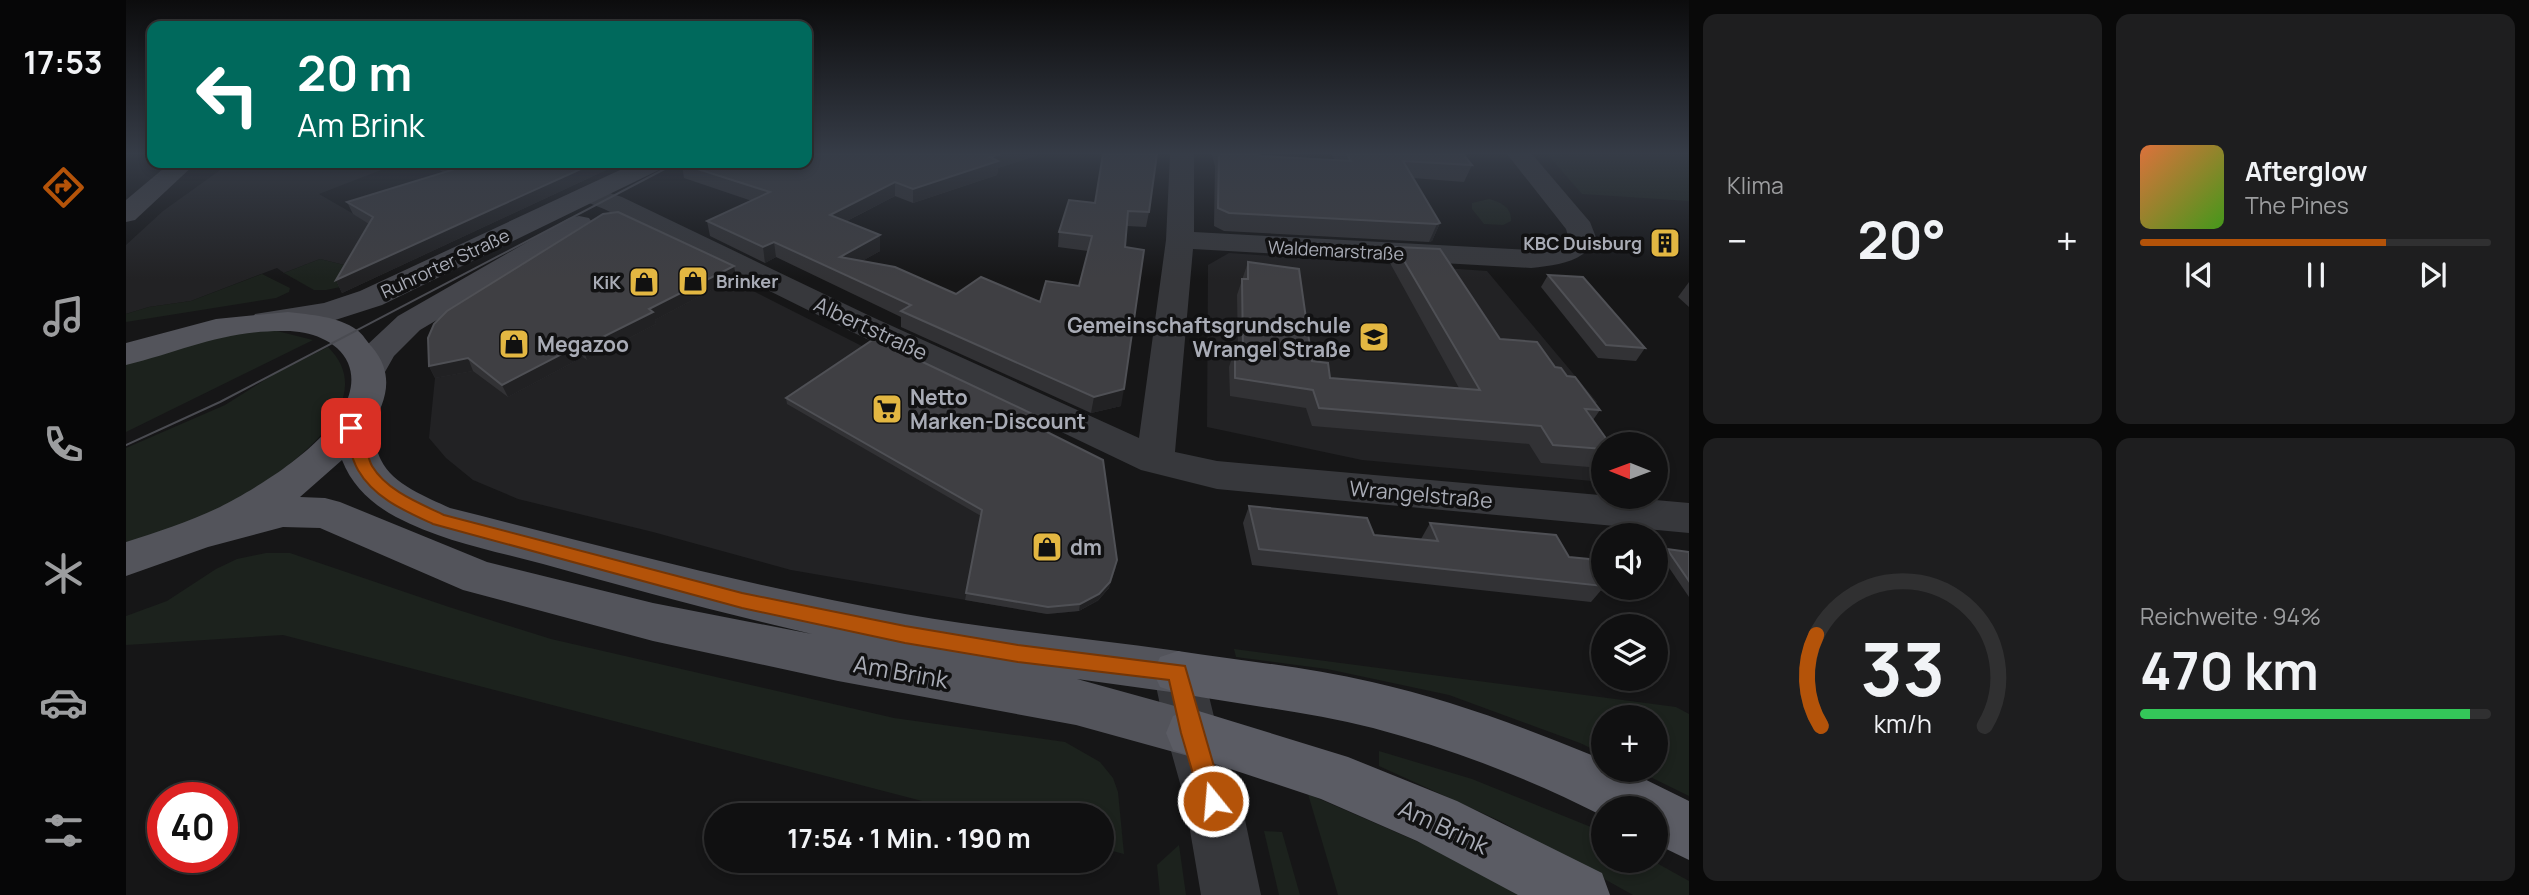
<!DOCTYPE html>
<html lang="de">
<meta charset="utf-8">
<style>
body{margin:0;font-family:Manrope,sans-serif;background:#1e1e1f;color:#f1f3f6;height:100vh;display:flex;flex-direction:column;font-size:26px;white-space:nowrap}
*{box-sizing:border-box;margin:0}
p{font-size:23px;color:#9c9d9f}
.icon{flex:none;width:38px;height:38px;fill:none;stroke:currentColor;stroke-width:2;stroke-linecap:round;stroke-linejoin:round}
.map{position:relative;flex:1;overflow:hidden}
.details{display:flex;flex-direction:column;gap:14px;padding:14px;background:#090909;width:840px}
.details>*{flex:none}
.hud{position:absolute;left:21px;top:21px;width:665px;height:147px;border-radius:14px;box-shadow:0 4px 10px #0003,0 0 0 2px #303031;background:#00695c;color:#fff;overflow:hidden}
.needle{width:46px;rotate:271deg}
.tools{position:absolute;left:1465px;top:432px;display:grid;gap:14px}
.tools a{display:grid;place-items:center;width:77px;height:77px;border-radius:50%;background:#101011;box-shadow:0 4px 10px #0003,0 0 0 2px #303031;font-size:35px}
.speed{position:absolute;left:21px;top:782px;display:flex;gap:14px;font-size:35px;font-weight:700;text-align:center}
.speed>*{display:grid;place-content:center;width:91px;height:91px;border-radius:50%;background:#101011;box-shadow:0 4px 10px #0003,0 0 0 2px #303031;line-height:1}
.speed .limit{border:10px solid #d22;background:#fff;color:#111}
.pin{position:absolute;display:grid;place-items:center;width:60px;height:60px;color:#fff;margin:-30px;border-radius:14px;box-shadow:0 4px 10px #0006}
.me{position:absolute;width:77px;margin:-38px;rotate:343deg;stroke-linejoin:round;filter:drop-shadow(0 0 5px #0008)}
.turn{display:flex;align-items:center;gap:24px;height:147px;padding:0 35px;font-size:32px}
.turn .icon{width:91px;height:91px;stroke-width:2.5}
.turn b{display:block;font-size:49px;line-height:60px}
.big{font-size:52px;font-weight:700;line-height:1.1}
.details .tile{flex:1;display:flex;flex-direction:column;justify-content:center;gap:10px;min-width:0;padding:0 24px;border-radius:14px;background:#1e1e1f}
.details .dial{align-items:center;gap:0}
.dial svg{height:182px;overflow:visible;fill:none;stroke:#303031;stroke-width:7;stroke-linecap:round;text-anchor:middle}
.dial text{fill:#f1f3f6;stroke:none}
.song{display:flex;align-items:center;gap:21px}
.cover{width:84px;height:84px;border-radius:10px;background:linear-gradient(135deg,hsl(20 70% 55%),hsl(100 70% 35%))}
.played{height:7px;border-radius:4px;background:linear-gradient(90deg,#b45309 70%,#303031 70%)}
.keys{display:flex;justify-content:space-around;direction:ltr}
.heat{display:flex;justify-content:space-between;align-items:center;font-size:38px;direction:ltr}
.charge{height:10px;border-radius:5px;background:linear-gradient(90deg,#34c759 94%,#303031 0)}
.details .tiles{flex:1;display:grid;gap:14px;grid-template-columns:repeat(2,1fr)}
.trip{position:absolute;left:578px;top:803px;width:410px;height:70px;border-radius:35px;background:#101011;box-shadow:0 4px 10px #0003,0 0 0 2px #303031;font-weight:700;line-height:70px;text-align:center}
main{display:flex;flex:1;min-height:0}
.tabs{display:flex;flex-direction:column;width:126px;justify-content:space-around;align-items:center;background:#060607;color:#9c9d9f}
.tabs .icon{width:49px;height:49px}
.tabs .on{color:#b45309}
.tabs b{font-size:32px;color:#f1f3f6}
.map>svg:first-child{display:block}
.built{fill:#222224}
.green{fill:#1c221d}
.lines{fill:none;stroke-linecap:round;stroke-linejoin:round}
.minor{fill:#37383c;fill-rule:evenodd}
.tertiary{fill:#37383c;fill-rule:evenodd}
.secondary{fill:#45464c;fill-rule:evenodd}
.primary{fill:#53545b;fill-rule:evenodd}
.trunk{fill:#5b5c64;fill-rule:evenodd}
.tram{stroke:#4a4b51;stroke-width:2}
.wall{fill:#323235}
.shaded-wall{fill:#212123}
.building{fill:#3f3f43;stroke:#4f5055;stroke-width:2}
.route{fill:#b45309;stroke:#753606;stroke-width:2}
.labels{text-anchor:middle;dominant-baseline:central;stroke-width:7;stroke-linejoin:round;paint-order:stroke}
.far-poi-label{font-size:18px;font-weight:bold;fill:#a9acb6;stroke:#111112;text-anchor:end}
.far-street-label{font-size:18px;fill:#a9acb6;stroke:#111112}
.poi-label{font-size:21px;font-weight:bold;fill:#a9acb6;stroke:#111112;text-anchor:start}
.street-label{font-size:21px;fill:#a9acb6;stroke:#111112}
.near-street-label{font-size:24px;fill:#a9acb6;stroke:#111112}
</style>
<main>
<nav class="tabs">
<b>17:53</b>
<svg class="icon on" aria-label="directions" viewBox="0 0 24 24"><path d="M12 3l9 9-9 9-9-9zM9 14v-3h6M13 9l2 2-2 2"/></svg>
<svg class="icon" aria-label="music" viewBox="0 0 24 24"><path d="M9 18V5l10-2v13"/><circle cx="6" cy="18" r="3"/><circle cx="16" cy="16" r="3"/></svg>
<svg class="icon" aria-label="phone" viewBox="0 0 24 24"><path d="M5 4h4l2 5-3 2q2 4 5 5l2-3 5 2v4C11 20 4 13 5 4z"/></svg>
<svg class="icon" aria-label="climate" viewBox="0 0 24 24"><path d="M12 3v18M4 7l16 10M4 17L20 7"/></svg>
<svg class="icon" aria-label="car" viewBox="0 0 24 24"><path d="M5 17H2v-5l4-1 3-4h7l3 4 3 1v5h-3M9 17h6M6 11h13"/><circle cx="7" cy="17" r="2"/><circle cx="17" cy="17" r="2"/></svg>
<svg class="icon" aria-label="filters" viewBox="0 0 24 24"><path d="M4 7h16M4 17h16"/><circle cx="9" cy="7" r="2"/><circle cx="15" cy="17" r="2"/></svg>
</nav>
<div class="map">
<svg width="1563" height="895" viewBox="0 0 1563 895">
<rect width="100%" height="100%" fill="#161617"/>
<g class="built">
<path d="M 104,163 L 273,163 L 193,194 L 271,239 L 218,265 L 194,259 L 158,273 L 151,268 L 65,301 L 23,307 L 0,314 L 0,245 L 37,211 Z"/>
<path d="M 495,224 L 975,467 L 990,567 L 983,588 L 972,601 L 953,611 L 921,614 L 665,570 L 527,532 L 392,499 L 347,480 L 320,458 L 303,438 L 309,378 L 308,351 Z"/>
<path d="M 1103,253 L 1361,271 L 1471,402 L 1458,418 L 1477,444 L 1477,482 L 1236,460 L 1081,427 L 1082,265 Z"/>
</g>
<g class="green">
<path d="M 1421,154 L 1563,154 L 1563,201 L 1456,194 Z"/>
<path d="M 1363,199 C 1375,202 1386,208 1385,221 L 1377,225 L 1358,224 L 1346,209 L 1346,203 Z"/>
<path d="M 194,259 L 218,265 L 243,281 L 200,290 L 188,290 L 158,273 Z"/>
<path d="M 136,274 L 164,288 L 163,292 L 150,298 L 0,322 L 0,314 L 23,307 L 65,301 Z"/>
<path d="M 124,331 L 151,331 L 187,340 L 0,432 L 0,363 L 17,355 Z"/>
<path d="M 202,347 C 271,415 112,503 61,525 C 41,533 20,539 0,546 L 0,448 L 99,405 L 148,374 Z"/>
<path d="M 140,553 L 164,553 L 323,607 L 425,639 L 768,718 L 939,742 L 974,762 L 987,778 L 992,792 L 998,854 L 975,848 L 975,816 L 850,815 L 157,635 L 0,645 L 0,616 L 41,601 L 90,569 L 111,559 Z"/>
<path d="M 1108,649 L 1550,707 L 1563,714 L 1563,796 L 1510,770 L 1530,770 L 1530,718 L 1477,718 L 1477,754 L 1454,743 L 1323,695 L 1201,669 L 1110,657 Z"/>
<path d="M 1253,751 L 1346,779 L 1465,827 L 1477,834 L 1477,861 L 1527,861 L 1563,881 L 1563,895 L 1507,895 L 1374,821 L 1253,766 Z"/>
<path d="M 1182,794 L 1311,850 L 1399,895 L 1212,895 Z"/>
<path d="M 1138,831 L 1156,832 L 1174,895 L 1153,895 Z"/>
<path d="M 1053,845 L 1060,895 L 1034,895 L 1031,865 Z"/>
</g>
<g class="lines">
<path class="minor" d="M 1044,154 L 1068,154 L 1068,232 L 1405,250 L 1427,248 L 1443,239 L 1440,229 L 1381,154 L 1406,154 L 1464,222 L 1471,240 C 1455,263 1431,265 1405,268 L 1067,249 L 1049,452 L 1091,461 L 1563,503 L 1563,533 L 1091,489 L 1015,470 L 722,330 L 478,209 L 453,199 L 449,194 L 453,189 L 462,186 L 496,197 L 744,316 L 1013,438 L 1040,240 Z"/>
<path class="tertiary" d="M 1052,651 L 1070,657 L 1077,672 L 1092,733 L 1115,801 L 1135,895 L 1075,895 L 1059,801 L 1040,733 L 1027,672 L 1034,657 Z"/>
<g class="secondary">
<path d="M 44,163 L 70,163 L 9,220 L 0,222 L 0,200 Z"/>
<path d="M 509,163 L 540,163 L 537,168 L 256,305 L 203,322 L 140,331 L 129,328 L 124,321 L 129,314 L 198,303 L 234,291 Z"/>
<path d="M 453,216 L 463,218 L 467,224 L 463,230 L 294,330 L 268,356 L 255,379 L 243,382 L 231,379 L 226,372 L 241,345 L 272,316 L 443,218 Z"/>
</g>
<path class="primary" d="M 162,312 C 185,315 212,316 231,330 C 237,334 241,342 246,347 C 269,374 261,401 244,428 C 248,438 250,450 255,460 C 267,485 301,497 324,508 C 475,546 626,587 779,614 C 869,630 961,638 1052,651 L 1070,657 L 1077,672 L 1070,687 L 1052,693 L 951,679 L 1085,716 L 1092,733 L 1085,750 L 1066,757 L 950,725 L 712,681 L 527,641 L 337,590 L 194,528 L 157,527 L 82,547 L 0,576 L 0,542 C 32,532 64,521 94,507 C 136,486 246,420 222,363 C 212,340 183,331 160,331 C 98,330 57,351 0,365 L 0,343 L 90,319 ZM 216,460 C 226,486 246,504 270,517 C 315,541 368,551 417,564 C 506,589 596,613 686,634 L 527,603 L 361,562 L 214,502 L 199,498 L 174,497 Z"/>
<g class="trunk">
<path d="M 1052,651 C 1117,661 1182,667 1246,682 C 1321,699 1392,725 1463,754 L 1477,760 L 1477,770 L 1500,770 L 1563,801 L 1563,860 L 1530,844 L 1530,808 L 1477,808 L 1477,816 C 1404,779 1327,749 1247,728 C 1183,712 1117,705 1052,693 L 1034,687 L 1027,672 L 1034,657 Z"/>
<path d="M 1066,709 L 1222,757 L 1331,801 L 1476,873 L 1484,895 L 1392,895 L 1291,841 L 1195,799 L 1047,750 L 1040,733 L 1047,716 Z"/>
</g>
<path class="tram" d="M 0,445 L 94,402 L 550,163"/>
</g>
<g class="wall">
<path d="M 681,154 L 915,154 L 872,168 L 871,175 L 787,203 L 769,196 L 721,221 L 754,251 L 736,261 L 830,294 L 914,302 L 953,286 L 962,251 L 932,247 L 933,232 L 943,200 L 1023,212 L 1020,227 L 1001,226 L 999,247 L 995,406 L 965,413 L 775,327 L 775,317 L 650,257 L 639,263 L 584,236 L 581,221 L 626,201 L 558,178 L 556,164 Z"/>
<path d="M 1086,154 L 1133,154 L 1134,156 L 1209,160 L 1205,154 L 1337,154 L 1346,165 L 1338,182 L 1287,178 L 1314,223 L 1306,241 L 1303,242 L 1098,231 L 1088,226 L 1089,166 L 1086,156 Z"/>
<path d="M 304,163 L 495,163 L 216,293 L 210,280 L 243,224 L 227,214 L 221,202 L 318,173 Z"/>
<path d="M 1270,247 L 1374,339 L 1429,367 L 1441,376 L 1474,410 L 1467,420 L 1477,444 L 1477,464 L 1475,468 L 1415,463 L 1403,444 L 1186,426 L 1180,408 L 1104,396 L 1103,367 L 1109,349 L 1112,350 L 1111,295 L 1122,262 L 1186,361 L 1204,378 L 1333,388 L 1264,263 Z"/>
<path d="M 1422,275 L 1519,348 L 1510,361 L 1472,358 L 1415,287 Z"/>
<path d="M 610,277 L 529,320 L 530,324 L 461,360 L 457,357 L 382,397 L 347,371 L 309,378 L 303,366 Z"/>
<path d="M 1563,282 L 1563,307 L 1552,297 Z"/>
<path d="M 660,398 L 917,419 L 916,426 L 911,427 L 983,588 L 972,600 L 953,611 L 921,614 L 839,600 L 855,516 L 661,404 Z"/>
<path d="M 1123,506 L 1248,535 L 1295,539 L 1304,523 L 1477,582 L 1477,588 L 1465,602 L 1126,565 L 1117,523 Z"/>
<path d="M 1541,549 L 1563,552 L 1563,597 L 1535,556 Z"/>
</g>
<g class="shaded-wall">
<path d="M 874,154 L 915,154 L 872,168 L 871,175 L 787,203 L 787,189 Z"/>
<path d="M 468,163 L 495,163 L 216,293 L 210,280 Z"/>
<path d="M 769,182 L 769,196 L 705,229 L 704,215 Z"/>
<path d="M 1314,223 L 1306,241 L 1303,242 L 1311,224 Z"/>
<path d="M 754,235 L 754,251 L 715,273 L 714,257 Z"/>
<path d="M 648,242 L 650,257 L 639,263 L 637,247 Z"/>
<path d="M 608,266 L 610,277 L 529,320 L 530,324 L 461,360 L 457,347 L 523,309 Z"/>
<path d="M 453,345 L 457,357 L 382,397 L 376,385 Z"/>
<path d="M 342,358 L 347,371 L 309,378 L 303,366 Z"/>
<path d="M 998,389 L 995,406 L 965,413 L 968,397 Z"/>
<path d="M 917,419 L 916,426 L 902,429 L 903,423 Z"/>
<path d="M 990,567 L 983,588 L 972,600 L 953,611 L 954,604 Z"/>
</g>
<g class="building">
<path d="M 681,154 L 874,154 L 864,157 L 872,161 L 787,189 L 769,182 L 704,215 L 754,235 L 714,257 L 769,267 L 830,294 L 855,277 L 914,302 L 920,281 L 953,286 L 966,236 L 933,232 L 943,200 L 969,203 L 977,154 L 1031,154 L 1023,212 L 1002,211 L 999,247 L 1018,250 L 998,389 L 968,397 L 775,311 L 785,305 L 648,242 L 637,247 L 581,221 L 644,192 L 556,164 L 558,163 L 681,163 Z"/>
<path d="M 1093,154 L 1133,154 L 1134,156 L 1225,161 L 1221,154 L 1337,154 L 1346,165 L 1277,161 L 1314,223 L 1311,224 L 1103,213 L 1092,208 Z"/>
<path d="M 315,163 L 468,163 L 210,280 L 247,217 L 221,202 L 326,170 Z"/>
<path d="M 492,212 L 608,266 L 523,309 L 527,312 L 457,347 L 453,345 L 376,385 L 342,358 L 303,366 L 302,338 L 308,324 L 321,311 L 477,214 Z"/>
<path d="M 1270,247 L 1314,249 L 1374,339 L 1411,342 L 1429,367 L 1435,368 L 1441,376 L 1449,377 L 1474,410 L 1459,409 L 1484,444 L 1477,444 L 1477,449 L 1427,445 L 1415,426 L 1193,408 L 1187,390 L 1109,378 L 1109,349 L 1117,351 L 1116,279 L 1122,279 L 1122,262 L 1173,269 L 1186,361 L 1202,363 L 1204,378 L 1354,390 Z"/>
<path d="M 1422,275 L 1457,277 L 1519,348 L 1480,345 Z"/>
<path d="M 748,339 L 917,419 L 903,423 L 977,460 L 991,560 L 984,582 L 973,594 L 954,604 L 922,607 L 840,593 L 856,510 L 660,398 Z"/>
<path d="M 1123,506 L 1241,518 L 1248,535 L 1312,541 L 1304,523 L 1430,535 L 1443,557 L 1463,559 L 1477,582 L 1477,586 L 1133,549 Z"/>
<path d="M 1541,549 L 1563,552 L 1563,581 Z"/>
</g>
<linearGradient id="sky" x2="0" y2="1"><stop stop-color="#0c0c0d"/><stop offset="0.55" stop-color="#363c47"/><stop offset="1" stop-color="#363c47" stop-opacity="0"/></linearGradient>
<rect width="1563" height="279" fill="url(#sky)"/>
<path class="route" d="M 225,423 C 240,427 239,454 246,466 C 261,491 293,503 318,515 L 616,593 L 779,626 L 892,645 L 1059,666 L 1098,801 L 1095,809 L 1087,812 L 1078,809 L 1075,801 L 1055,733 L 1043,680 L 892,662 L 779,643 L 616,608 L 307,524 C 279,511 248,498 232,470 C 225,458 222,441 217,428 Z"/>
<defs>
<g id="building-square" transform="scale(1.575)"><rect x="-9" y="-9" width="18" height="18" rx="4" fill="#e3b742" stroke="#111112"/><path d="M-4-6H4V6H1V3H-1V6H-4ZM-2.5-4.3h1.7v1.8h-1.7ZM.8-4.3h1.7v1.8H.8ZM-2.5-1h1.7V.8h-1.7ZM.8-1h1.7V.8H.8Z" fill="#111"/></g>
<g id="shop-square" transform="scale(1.575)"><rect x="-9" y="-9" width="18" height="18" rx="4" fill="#e3b742" stroke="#111112"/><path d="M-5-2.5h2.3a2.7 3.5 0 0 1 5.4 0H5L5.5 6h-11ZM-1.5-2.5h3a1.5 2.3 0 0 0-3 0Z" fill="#111"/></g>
<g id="school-square" transform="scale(1.575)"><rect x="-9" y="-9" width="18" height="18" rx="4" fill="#e3b742" stroke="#111112"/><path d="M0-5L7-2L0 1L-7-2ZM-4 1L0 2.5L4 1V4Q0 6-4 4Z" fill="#111"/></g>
<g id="supermarket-square" transform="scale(1.575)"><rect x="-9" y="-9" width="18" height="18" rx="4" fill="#e3b742" stroke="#111112"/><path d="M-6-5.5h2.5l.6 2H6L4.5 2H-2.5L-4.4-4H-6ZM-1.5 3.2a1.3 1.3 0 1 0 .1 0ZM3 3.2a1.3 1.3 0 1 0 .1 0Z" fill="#111"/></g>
</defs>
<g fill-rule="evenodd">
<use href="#building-square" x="1539" y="243"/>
<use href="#shop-square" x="567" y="281"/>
<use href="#shop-square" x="518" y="282"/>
<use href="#school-square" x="1248" y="337"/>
<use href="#shop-square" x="388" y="344"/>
<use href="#supermarket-square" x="761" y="409"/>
<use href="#shop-square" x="921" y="547"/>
</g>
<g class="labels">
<g class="far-poi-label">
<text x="1516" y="243">KBC Duisburg</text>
<text x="590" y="281" text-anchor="start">Brinker</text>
<text x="495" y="282">KiK</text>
</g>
<g class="far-street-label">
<text transform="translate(1210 250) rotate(3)">Waldemarstraße</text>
<text transform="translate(319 263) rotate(-25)">Ruhrorter Straße</text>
</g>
<g class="poi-label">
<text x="1225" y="325" text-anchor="end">Gemeinschaftsgrundschule<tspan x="1225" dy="24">Wrangel Straße</tspan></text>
<text x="411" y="344">Megazoo</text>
<text x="784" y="397">Netto<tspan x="784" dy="24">Marken-Discount</tspan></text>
<text x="944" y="547">dm</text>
</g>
<g class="street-label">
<text transform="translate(745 328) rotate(25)">Albertstraße</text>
<text transform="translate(1295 494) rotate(5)">Wrangelstraße</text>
</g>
<g class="near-street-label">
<text transform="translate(775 671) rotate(10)">Am Brink</text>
<text transform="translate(1318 826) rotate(25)">Am Brink</text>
</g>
</g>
</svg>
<div class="tools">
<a><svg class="needle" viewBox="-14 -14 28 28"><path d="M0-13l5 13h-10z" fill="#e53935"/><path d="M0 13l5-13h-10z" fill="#9c9d9f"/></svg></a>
<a><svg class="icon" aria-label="sound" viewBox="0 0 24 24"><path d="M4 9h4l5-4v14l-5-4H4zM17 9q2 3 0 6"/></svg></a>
<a><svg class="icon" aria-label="layers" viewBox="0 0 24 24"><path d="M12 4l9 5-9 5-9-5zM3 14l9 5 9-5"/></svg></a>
<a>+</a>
<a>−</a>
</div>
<div class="speed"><div class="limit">40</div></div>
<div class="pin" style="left:225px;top:428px;background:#d93025"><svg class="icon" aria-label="arrive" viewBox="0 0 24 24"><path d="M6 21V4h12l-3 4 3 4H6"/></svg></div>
<svg class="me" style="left:1087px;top:801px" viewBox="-20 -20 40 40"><circle r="17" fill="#b45309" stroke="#fff" stroke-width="3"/><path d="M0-11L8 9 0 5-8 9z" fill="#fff"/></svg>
<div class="trip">17:54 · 1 Min. · 190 m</div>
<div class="hud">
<div class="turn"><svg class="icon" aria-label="left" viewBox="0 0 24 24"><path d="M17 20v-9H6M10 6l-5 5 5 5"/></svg><div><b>20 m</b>Am Brink</div></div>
</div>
</div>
<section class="details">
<div class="tiles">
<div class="tile"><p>Klima</p>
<div class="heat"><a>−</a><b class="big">20°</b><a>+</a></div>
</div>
<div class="tile">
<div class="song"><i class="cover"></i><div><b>Afterglow</b><p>The Pines</p></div></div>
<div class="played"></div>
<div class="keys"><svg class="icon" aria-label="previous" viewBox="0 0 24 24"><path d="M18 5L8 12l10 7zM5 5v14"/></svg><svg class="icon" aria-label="pause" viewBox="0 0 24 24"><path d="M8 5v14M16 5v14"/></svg><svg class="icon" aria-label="next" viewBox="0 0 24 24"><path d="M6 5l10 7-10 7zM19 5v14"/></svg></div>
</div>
<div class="tile dial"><svg viewBox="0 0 100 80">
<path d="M14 69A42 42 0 1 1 86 69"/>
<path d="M14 69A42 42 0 0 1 12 29" stroke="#b45309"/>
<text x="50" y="56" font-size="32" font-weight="700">33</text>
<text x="50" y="72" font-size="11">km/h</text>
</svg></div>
<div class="tile"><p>Reichweite · 94%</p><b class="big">470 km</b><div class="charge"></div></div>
</div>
</section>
</main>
